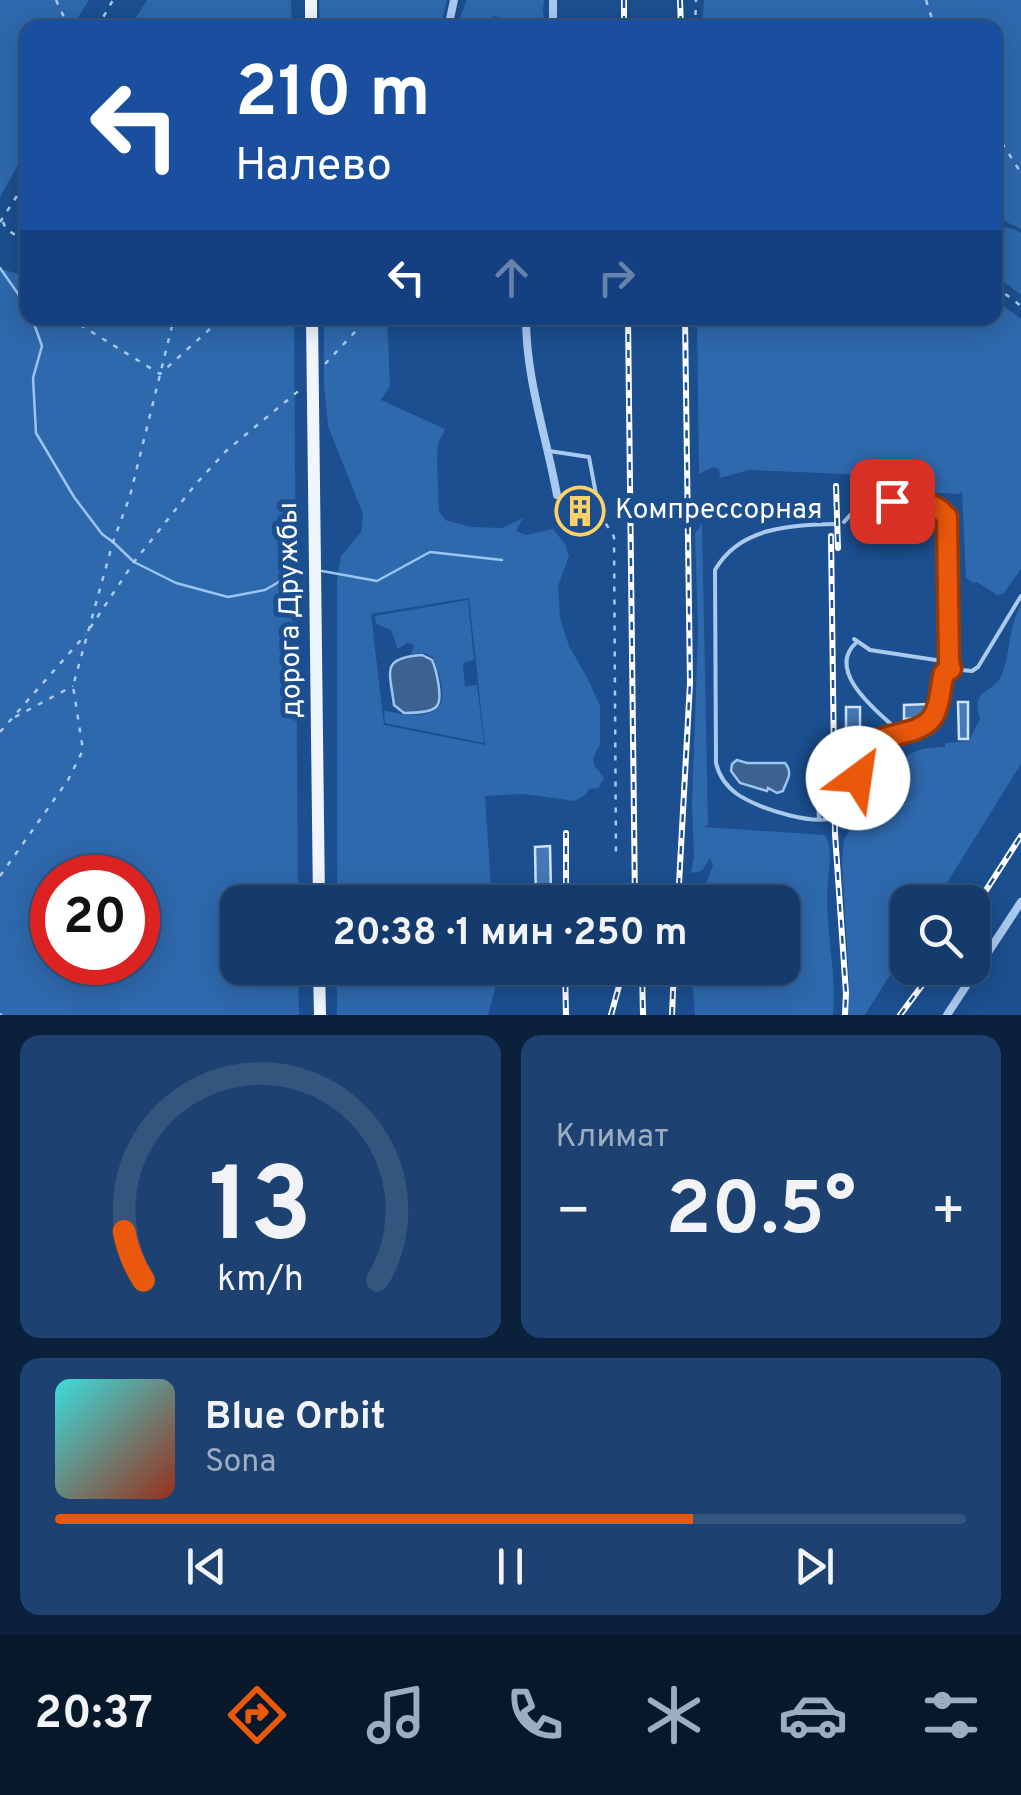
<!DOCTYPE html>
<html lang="ru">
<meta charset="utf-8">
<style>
body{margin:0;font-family:Overpass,sans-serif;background:#1d4271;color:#f1f3f6;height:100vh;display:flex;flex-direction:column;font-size:38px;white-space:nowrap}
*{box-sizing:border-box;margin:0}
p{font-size:32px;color:#9dadc1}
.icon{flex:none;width:55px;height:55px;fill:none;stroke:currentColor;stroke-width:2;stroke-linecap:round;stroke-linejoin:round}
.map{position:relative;height:1015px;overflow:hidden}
.panel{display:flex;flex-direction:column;gap:20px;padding:20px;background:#0b203b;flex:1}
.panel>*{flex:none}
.top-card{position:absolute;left:20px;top:20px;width:982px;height:305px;border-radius:20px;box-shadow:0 5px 25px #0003,0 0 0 2px #33557e;background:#1a4fa0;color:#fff;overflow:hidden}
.controls{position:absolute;left:890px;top:885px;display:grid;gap:20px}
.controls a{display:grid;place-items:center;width:100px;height:100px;border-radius:20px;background:#143b6b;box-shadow:0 5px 25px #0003,0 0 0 2px #33557e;font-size:50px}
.speed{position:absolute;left:30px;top:855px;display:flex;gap:20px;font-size:50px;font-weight:700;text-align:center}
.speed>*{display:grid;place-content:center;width:130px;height:130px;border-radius:50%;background:#143b6b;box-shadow:0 5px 25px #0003,0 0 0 2px #33557e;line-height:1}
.speed .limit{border:15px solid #d22;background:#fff;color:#111}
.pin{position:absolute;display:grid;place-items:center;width:85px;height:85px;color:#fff;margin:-42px;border-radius:20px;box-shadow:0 5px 15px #0006}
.me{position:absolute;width:110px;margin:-55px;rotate:31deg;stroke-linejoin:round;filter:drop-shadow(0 0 8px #0008)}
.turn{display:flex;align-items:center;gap:35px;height:210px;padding:0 50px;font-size:45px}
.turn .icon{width:130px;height:130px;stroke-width:2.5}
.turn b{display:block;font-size:70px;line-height:85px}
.lanes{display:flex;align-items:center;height:95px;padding:0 50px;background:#0003;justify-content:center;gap:50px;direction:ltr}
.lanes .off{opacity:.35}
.big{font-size:75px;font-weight:700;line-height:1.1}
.panel .tile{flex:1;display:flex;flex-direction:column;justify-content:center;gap:15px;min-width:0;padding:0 35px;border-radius:20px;background:#1d4271}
.panel .dial{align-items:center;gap:0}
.dial svg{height:260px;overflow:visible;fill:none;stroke:#33557e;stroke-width:7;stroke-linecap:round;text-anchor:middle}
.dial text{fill:#f1f3f6;stroke:none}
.song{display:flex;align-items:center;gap:30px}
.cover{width:120px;height:120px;border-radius:15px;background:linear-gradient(135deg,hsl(180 70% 55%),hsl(10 70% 35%))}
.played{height:10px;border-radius:5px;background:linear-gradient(90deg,#ea580c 70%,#33557e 70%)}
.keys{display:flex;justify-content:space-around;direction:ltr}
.heat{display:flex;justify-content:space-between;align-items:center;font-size:55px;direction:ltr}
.panel .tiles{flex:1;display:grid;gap:20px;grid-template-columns:1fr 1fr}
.tile:last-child{grid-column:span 2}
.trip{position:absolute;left:220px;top:885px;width:580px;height:100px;border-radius:20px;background:#143b6b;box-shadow:0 5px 25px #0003,0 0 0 2px #33557e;font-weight:700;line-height:100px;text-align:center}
.tabs{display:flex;height:160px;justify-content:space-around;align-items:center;background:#08182b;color:#9dadc1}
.tabs .icon{width:70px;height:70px}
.tabs .current{color:#ea580c}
.tabs b{font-size:45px;color:#f1f3f6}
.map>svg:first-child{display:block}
.green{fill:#2e69ad;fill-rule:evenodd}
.water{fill:#3c6290;stroke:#9cc4f0;stroke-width:2.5}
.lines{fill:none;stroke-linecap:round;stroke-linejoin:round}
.stream{stroke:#9cc4f0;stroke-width:2.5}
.building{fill:#4478b7;stroke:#cfe3fa;stroke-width:2.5}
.path{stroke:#a9c9ee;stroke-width:2.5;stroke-dasharray:5 8;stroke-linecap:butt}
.lane{stroke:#a9c9ee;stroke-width:4}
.street{stroke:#a9c9ee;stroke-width:8}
.primary{stroke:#f0f6ff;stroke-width:12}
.rail-casing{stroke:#fff;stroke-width:6}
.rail{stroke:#1b4f8f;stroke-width:2.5;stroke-dasharray:8;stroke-linecap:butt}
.route-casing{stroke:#983908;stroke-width:25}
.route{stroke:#ea580c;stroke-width:18}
.labels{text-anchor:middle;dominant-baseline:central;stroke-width:10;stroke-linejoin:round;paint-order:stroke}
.poi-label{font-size:28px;fill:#fff;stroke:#1b4f8f;text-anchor:start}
.street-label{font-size:28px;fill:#fff;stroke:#1b4f8f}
</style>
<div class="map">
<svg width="1021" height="1015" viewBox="0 0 1021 1015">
<rect width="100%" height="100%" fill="#1b4f8f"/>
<g class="green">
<path d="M 0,0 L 89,0 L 72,27 L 28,28 L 27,149 L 0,197 Z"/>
<path d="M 147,0 L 291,0 L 292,27 L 130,27 Z"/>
<path d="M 319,0 L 447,0 L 440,28 L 320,27 Z"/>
<path d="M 467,0 L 544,0 L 543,9 L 545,27 L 517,23 L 511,27 L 505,26 L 501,18 L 494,16 L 481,26 L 456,27 Z"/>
<path d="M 704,0 L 1021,0 L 1021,229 L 1002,220 L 995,219 L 995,28 L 702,27 Z"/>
<path d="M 995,226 L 1014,229 L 1021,233 L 1021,295 L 995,275 Z"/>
<path d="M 0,269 L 27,276 L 28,318 L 294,318 L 298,902 L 238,902 L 238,968 L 298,968 L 299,1015 L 0,1015 ZM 52,878 L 138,878 L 138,962 L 52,962 Z"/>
<path d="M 995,300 L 1021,319 L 1021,569 L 1003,594 L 997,595 L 977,582 L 973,583 L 966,578 L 962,492 L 958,494 L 871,490 L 872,479 L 869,475 L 749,470 L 720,478 L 719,469 L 713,467 L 699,474 L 697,318 L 995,318 Z"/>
<path d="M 324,318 L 387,318 L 390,386 L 381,400 L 445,429 L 438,444 L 437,459 L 439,511 L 445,520 L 470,527 L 502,528 L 523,518 L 516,531 L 526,535 L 553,529 L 565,544 L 569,556 L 558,586 L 560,618 L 569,646 L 588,679 L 600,706 L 600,744 L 593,758 L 594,765 L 604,778 L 598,788 L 589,789 L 584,796 L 574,801 L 525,794 L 485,796 L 492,902 L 337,902 L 337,580 L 341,556 L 361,532 L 363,514 L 328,426 L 324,385 ZM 469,598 L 485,745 L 384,725 L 371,614 Z"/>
<path d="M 702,523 L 708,825 L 704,827 L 825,835 C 833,849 829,866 828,881 C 824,926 837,970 833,1015 L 695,1015 L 691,968 L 782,968 L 782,902 L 688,902 L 688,891 L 695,894 L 704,889 L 713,865 L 710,858 L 702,871 L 691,873 L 694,857 L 692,805 L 698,631 L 695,534 Z"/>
<path d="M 468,600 L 474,660 L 463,663 L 465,686 L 477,685 L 484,743 L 385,723 L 384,711 C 392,711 400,715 409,715 C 454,717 444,688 433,657 L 423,653 L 411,654 L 414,646 L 412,644 L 407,643 L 398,649 L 391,630 L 376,624 L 375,616 Z"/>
<path d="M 1021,605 L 1021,764 L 935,902 L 908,902 L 907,947 L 865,1015 L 848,1015 L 849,982 L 842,862 L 844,840 L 863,805 L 875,762 L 898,762 C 913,750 925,747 945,747 L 945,743 L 969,741 L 980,719 C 970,687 994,695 1002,674 C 1011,651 1008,627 1021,605 Z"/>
<path d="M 337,968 L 495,968 L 495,989 L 488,1015 L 337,1015 Z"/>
</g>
<g class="water">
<path d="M 422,655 L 432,660 C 436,669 444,700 436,707 C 430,713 412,713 404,713 L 394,705 C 390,671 380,658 422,655 Z"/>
<path d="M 737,760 L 747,763 L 785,763 C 794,774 786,781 783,791 L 777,793 L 768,788 L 767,791 L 740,783 L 731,771 L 732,764 Z"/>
</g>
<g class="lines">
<g class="stream">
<path d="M 0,268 L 28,308"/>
<path d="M 32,318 L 42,346 L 33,378 L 36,433 L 74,497 L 102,534 L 113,542 L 134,562 L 176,583 L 228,597 L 265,590 L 291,575"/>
<path d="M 322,571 L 377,581 L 430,552 L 502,560"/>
</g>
</g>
<g class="building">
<path d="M 958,702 L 968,702 L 968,739 L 959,739 Z"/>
<path d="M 928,704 L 928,714 L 924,718 L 904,719 L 904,705 Z"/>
<rect x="846" y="707" width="14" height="37"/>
<path d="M 550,846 L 551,892 L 544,892 L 544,902 L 536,902 L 535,847 Z"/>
</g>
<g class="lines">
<g class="path">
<path d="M 56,0 L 69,28"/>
<path d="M 926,0 L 935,28"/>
<path d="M 97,28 L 113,0"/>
<path d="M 695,28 L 696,0"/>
<path d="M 995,132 L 1021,173"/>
<path d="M 0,222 L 28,179"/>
<path d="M 3,222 L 6,229 L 28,243"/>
<path d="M 995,286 L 1021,306"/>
<path d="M 69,318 L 160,374 L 222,318"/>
<path d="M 325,364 L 368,318"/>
<path d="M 596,500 C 597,516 607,523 614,537 L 616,855"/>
<path d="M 90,628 L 134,562 L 195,485 L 226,451 L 302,388"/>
<path d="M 15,717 L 73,686"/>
<path d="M 0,732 L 86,634"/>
<path d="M 0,876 L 68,780 L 83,750 L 73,686 L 113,542 L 130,496 L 174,318"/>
<path d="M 0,1014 L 2,1015"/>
</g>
<g class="lane">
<path d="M 549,451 L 589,457 L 596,494"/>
<path d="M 844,522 C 850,515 855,509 862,506 C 879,498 926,497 941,509 C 948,516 948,523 948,531 L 949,662 L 951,669 L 972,671 L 978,667 L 1021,596"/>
<path d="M 837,524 C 793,525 740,526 715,570 L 716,763 C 719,776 726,786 737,794 C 757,808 821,830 842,814 C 854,805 862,759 873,742 C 895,731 930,735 937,707 C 940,695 940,684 944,673 L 951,669"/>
<path d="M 854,639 L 870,650 L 949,662"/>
<path d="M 857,642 C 823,671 880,714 901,733"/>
<path d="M 817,785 L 819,819"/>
</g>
<g class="street">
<path d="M 553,0 L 553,28"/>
<path d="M 448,28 L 454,0"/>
<path d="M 526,318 C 526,379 546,435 557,495"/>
<path d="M 947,1015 L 1021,902"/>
</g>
<g class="primary">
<path d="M 311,0 L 311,28"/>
<path d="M 312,318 L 319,902"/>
<path d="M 319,968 L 320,1015"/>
</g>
<g class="rail-casing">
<g id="rail">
<path d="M 624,0 L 624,28"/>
<path d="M 680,0 L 681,28"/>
<path d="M 628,318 L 635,902"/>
<path d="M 836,486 L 838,548"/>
<path d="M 831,536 L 835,834 L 846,993 L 845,1015"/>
<path d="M 566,902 L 566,833"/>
<path d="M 678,902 L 690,683 L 685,318"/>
<path d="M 972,912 L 1021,836"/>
<path d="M 565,968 L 566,1015"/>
<path d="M 642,968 L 643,1015"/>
<path d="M 611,1015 L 624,968"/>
<path d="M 672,1015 L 674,968"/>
<path d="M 900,1015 L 935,968"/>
</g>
</g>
<use href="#rail" class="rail"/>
</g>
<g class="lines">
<g class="route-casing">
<path id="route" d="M 858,778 L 866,756 L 873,742 C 891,733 924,734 934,715 C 941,702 940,686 944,673 L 951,669 L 949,662 L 947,517 C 933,499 913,501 892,501"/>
</g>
<use href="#route" class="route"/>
</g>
<defs>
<g id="building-ring" transform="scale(2.5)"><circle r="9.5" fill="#1b4f8f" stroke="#ffd166" stroke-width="1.5"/><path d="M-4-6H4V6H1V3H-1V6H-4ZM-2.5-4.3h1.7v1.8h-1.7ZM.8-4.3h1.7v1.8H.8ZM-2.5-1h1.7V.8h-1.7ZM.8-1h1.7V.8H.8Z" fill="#ffd166"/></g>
</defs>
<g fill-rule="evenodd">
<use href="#building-ring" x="580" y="511"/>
</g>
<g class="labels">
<g class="poi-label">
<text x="615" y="511">Компрессорная</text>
</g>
<g class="street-label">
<text transform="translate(291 610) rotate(-91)">дорога Дружбы</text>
</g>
</g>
</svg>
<div class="controls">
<a><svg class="icon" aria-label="search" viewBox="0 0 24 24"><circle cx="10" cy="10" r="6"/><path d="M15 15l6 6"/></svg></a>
</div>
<div class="speed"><div class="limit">20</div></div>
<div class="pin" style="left:892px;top:501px;background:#d93025"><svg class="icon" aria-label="arrive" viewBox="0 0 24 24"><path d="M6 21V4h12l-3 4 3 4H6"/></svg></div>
<svg class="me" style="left:858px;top:778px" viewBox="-20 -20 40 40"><circle r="19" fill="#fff"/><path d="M0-13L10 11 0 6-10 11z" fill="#ea580c"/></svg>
<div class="trip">20:38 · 1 мин · 250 m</div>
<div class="top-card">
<div class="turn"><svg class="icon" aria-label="left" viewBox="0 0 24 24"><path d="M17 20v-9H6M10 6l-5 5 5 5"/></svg><div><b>210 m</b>Налево</div></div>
<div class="lanes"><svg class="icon" aria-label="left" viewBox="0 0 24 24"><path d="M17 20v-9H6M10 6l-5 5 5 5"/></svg><svg class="icon off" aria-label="ahead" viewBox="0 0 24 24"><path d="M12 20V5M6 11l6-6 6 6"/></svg><svg class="icon off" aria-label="right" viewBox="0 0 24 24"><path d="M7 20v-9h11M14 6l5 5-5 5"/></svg></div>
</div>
</div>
<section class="panel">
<div class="tiles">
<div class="tile dial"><svg viewBox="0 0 100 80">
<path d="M14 69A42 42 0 1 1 86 69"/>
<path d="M14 69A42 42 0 0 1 8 54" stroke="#ea580c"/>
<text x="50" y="56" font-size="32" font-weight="700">13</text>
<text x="50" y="72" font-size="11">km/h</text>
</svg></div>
<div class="tile"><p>Климат</p>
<div class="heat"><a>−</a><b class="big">20.5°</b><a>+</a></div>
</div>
<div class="tile">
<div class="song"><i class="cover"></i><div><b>Blue Orbit</b><p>Sona</p></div></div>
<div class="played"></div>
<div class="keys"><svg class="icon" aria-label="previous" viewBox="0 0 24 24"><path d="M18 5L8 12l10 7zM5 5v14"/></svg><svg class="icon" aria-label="pause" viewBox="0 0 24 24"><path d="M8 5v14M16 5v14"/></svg><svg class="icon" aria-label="next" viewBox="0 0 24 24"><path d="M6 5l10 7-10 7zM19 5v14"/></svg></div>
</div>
</div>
</section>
<nav class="tabs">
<b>20:37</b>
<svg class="icon current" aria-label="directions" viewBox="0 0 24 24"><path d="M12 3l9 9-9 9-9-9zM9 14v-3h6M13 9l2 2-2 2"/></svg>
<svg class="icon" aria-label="music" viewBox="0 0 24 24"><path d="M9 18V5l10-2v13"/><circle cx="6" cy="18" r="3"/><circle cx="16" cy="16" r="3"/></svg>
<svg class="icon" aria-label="phone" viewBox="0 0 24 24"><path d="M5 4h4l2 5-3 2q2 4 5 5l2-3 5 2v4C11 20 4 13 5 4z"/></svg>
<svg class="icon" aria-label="climate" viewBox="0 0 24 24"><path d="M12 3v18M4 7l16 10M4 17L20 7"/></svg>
<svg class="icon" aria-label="car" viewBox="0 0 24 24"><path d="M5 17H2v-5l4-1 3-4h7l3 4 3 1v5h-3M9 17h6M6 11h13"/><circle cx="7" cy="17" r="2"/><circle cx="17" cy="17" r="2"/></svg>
<svg class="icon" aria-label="filters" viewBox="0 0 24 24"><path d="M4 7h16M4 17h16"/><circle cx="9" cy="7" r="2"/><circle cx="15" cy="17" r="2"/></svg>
</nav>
